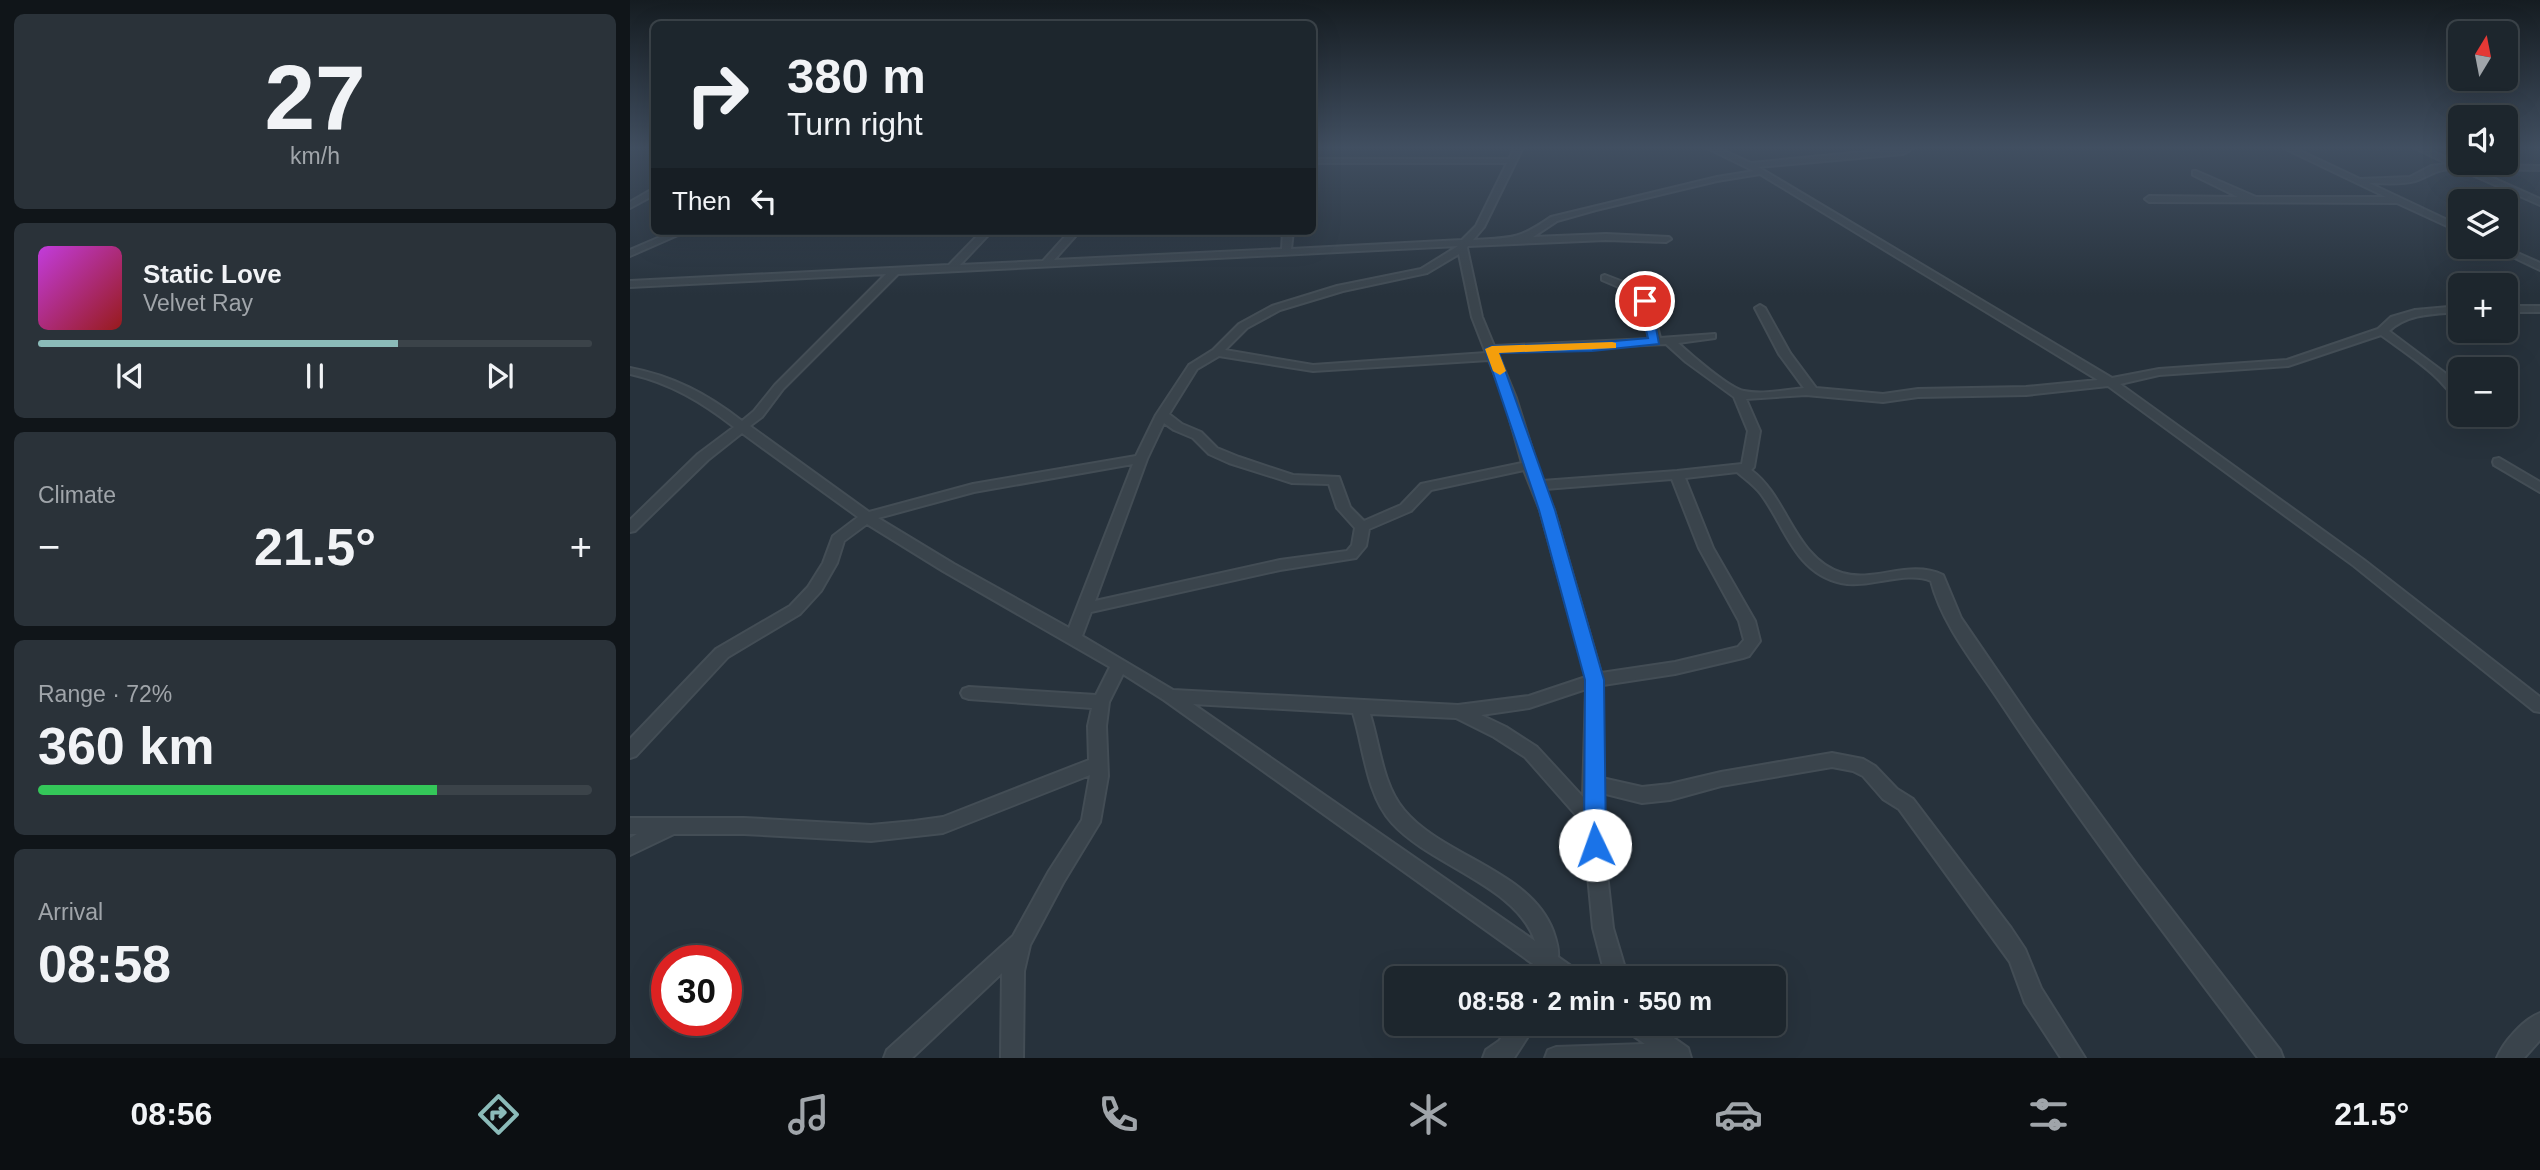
<!DOCTYPE html>
<meta charset="utf-8">
<style>
body{margin:0;font-family:Helvetica,sans-serif;background:#2a3239;color:#f1f3f6;height:100vh;display:flex;flex-direction:column;font-size:26px;white-space:nowrap}
*{box-sizing:border-box;margin:0}
p{font-size:23px;color:#a0a5aa}
.icon{flex:none;width:38px;height:38px;fill:none;stroke:currentColor;stroke-width:2;stroke-linecap:round;stroke-linejoin:round}
.map{position:relative;flex:1;overflow:hidden}
.side{display:flex;flex-direction:column;gap:14px;padding:14px;background:#101519;width:630px}
.side>*{flex:none}
.banner{position:absolute;left:21px;top:21px;width:665px;height:214px;border-radius:10px;box-shadow:0 7px 28px #0002,0 0 0 2px #3b4349;background:#1d262d;color:#f1f3f6;overflow:hidden}
.needle{width:46px;rotate:10deg}
.buttons{position:absolute;left:1818px;top:21px;display:grid;gap:14px}
.buttons a{display:grid;place-items:center;width:70px;height:70px;border-radius:10px;background:#1d262d;box-shadow:0 7px 28px #0002,0 0 0 2px #3b4349;font-size:35px}
.speed{position:absolute;left:21px;top:945px;display:flex;gap:14px;font-size:35px;font-weight:700;text-align:center}
.speed>*{display:grid;place-content:center;width:91px;height:91px;border-radius:50%;background:#1d262d;box-shadow:0 7px 28px #0002,0 0 0 2px #3b4349;line-height:1}
.speed .limit{border:10px solid #d22;background:#fff;color:#111}
.pin{position:absolute;display:grid;place-items:center;width:60px;height:60px;color:#fff;margin:-30px;border:4px solid #fff;border-radius:50%;box-shadow:0 2px 7px #0007}
.me{position:absolute;width:77px;margin:-38px;rotate:357deg;stroke-linejoin:round;filter:drop-shadow(0 0 5px #0008)}
.turn{display:flex;align-items:center;gap:24px;height:147px;padding:0 21px;font-size:32px}
.turn .icon{width:91px;height:91px;stroke-width:2.5}
.turn b{display:block;font-size:49px;line-height:60px}
.then{display:flex;align-items:center;height:66px;padding:0 21px;background:#0003;gap:14px;font-size:26px}
.big{font-size:52px;font-weight:700;line-height:1.1}
.side .tile{flex:1;display:flex;flex-direction:column;justify-content:center;gap:10px;min-width:0;padding:0 24px;border-radius:10px;background:#2a3239}
.side .dial{align-items:center;gap:0}
.dial b{font-size:91px;line-height:1}
.song{display:flex;align-items:center;gap:21px}
.cover{width:84px;height:84px;border-radius:10px;background:linear-gradient(135deg,hsl(290 70% 55%),hsl(0 70% 35%))}
.played{height:7px;border-radius:4px;background:linear-gradient(90deg,#8bbbb9 65%,#3b4349 65%)}
.keys{display:flex;justify-content:space-around;direction:ltr}
.heat{display:flex;justify-content:space-between;align-items:center;font-size:38px;direction:ltr}
.charge{height:10px;border-radius:5px;background:linear-gradient(90deg,#34c759 72%,#3b4349 0)}
.trip{position:absolute;left:754px;top:966px;width:402px;height:70px;border-radius:10px;background:#1d262d;box-shadow:0 7px 28px #0002,0 0 0 2px #3b4349;font-weight:700;line-height:70px;text-align:center}
.tab-bar{display:flex;height:112px;justify-content:space-around;align-items:center;background:#0c0f12;color:#a0a5aa}
.tab-bar .icon{width:49px;height:49px}
.tab-bar .on{color:#8bbbb9}
.tab-bar b{font-size:32px;color:#f1f3f6}
main{display:flex;flex:1;min-height:0}
.map>svg:first-child{display:block}
.lines{fill:none;stroke-linecap:round;stroke-linejoin:round}
.minor-casing{stroke:#434d55;stroke-width:4}
.minor{fill:#3a444c;fill-rule:evenodd}
.route{fill:#1a73e8;stroke:#114b97;stroke-width:2}
.slow{fill:#f59e0b}
</style>
<main>
<section class="side">
<div class="tile dial"><b>27</b><p>km/h</p></div>
<div class="tile">
<div class="song"><i class="cover"></i><div><b>Static Love</b><p>Velvet Ray</p></div></div>
<div class="played"></div>
<div class="keys"><svg class="icon" aria-label="previous" viewBox="0 0 24 24"><path d="M18 5L8 12l10 7zM5 5v14"/></svg><svg class="icon" aria-label="pause" viewBox="0 0 24 24"><path d="M8 5v14M16 5v14"/></svg><svg class="icon" aria-label="next" viewBox="0 0 24 24"><path d="M6 5l10 7-10 7zM19 5v14"/></svg></div>
</div>
<div class="tile"><p>Climate</p>
<div class="heat"><a>−</a><b class="big">21.5°</b><a>+</a></div>
</div>
<div class="tile"><p>Range · 72%</p><b class="big">360 km</b><div class="charge"></div></div>
<div class="tile"><p>Arrival</p><b class="big">08:58</b></div>
</section>
<div class="map">
<svg width="1910" height="1058" viewBox="0 0 1910 1058">
<rect width="100%" height="100%" fill="#27323c"/>
<g class="lines">
<g class="minor-casing">
<g id="minor">
<path d="M 885,147 L 893,147 L 854,227 L 843,240 C 881,238 888,240 921,217 L 1087,177 L 1124,171 L 1075,147 L 1086,147 L 1121,163 L 1285,147 L 1273,154 L 1128,167 L 1482,378 L 1529,369 L 1657,360 L 1748,329 L 1761,317 L 1785,310 L 1830,306 L 1830,312 C 1805,314 1778,313 1759,331 L 1815,373 L 1830,389 L 1830,395 C 1820,395 1816,387 1809,380 C 1792,363 1770,349 1751,335 L 1658,366 L 1529,375 L 1490,384 L 1734,560 L 1910,697 L 1910,712 L 1904,711 L 1724,566 L 1478,386 L 1396,395 L 1288,397 L 1253,402 L 1176,395 L 1116,399 L 1130,431 L 1124,467 L 1121,470 C 1158,497 1164,558 1212,573 C 1245,583 1279,559 1313,575 L 1331,618 L 1403,723 L 1507,865 L 1650,1050 L 1653,1058 L 1628,1058 C 1541,942 1452,826 1372,705 C 1346,665 1313,627 1301,581 C 1276,570 1239,589 1211,583 C 1165,573 1155,526 1131,494 C 1124,485 1115,479 1107,472 L 1055,478 L 1083,548 L 1125,621 L 1130,641 L 1119,656 L 1113,658 L 1045,674 L 973,685 L 972,778 L 1012,787 L 1040,784 L 1091,772 L 1202,753 L 1233,759 L 1245,766 L 1267,789 L 1283,799 L 1381,928 L 1395,949 L 1411,988 L 1455,1058 L 1431,1058 L 1395,1003 L 1380,962 L 1269,809 L 1253,799 L 1233,776 L 1223,771 L 1202,767 L 1091,786 L 1040,800 L 1012,803 L 972,793 L 971,820 L 983,928 L 998,978 L 976,978 L 963,928 L 953,823 L 895,757 L 864,737 L 826,718 L 740,714 C 750,745 752,784 774,810 C 813,857 900,870 923,931 C 926,940 929,948 928,957 L 948,971 L 951,978 L 904,978 L 906,966 L 534,700 L 493,674 L 479,702 L 476,726 L 478,776 L 470,822 L 433,883 L 400,945 L 394,971 L 393,1058 L 371,1058 L 372,973 L 282,1058 L 254,1058 L 257,1050 L 383,936 L 419,871 L 452,820 L 460,775 L 313,833 L 241,841 L 114,834 L 44,834 L 0,855 L 0,838 L 7,834 L 0,834 L 0,818 L 114,818 L 241,825 L 284,821 L 313,817 L 459,760 L 458,726 L 462,708 L 339,699 L 333,697 L 331,693 L 333,689 L 339,687 L 466,695 L 480,667 L 313,571 L 237,524 L 214,541 L 207,563 L 191,591 L 170,614 L 98,657 L 6,756 L 0,758 L 0,739 L 86,649 L 160,606 L 178,587 L 193,563 L 203,536 L 228,517 L 112,433 L 78,460 L 5,531 L 0,532 L 0,520 L 68,454 L 104,427 C 72,402 40,383 0,374 L 0,368 C 43,376 77,394 112,421 L 124,411 L 145,385 L 256,274 L 0,287 L 0,281 L 319,265 L 352,231 L 362,231 L 330,265 L 413,261 L 440,231 L 450,231 L 424,260 L 652,249 L 653,231 L 663,231 L 661,249 L 832,240 L 846,226 L 877,163 L 682,163 L 682,159 L 879,159 ZM 1130,174 L 1468,380 L 1396,387 L 1288,389 L 1253,394 L 1186,388 L 1160,353 L 1135,308 L 1130,305 L 1125,308 L 1149,354 L 1174,388 C 1155,390 1133,395 1114,391 C 1100,389 1060,354 1048,343 L 1085,338 L 1085,334 L 1030,338 L 1019,292 L 975,275 L 972,276 L 972,280 L 1010,296 L 1019,339 L 864,346 L 852,317 L 837,248 L 838,246 L 976,240 L 1036,242 L 1041,239 L 1039,237 L 976,234 L 903,237 L 927,221 L 966,210 L 1087,181 ZM 828,246 L 791,269 L 707,286 L 642,306 L 609,324 L 583,350 L 559,365 L 526,415 L 506,456 L 343,484 L 239,512 L 120,426 L 132,417 L 153,389 L 268,274 ZM 829,254 L 842,317 L 856,353 L 683,365 L 595,350 L 617,328 L 650,310 L 713,291 L 797,273 ZM 1036,344 L 1056,362 L 1104,397 L 1118,431 L 1112,464 L 1047,471 L 912,481 L 886,398 L 867,352 ZM 589,356 L 683,371 L 859,360 L 874,398 L 892,463 L 791,484 L 771,505 L 734,521 L 720,507 L 709,477 L 663,475 L 609,457 L 587,448 L 571,432 L 552,424 L 539,414 L 567,369 ZM 534,423 L 544,430 L 563,438 L 579,454 L 599,463 L 662,483 L 699,484 L 707,508 L 725,528 L 722,545 L 717,551 L 650,560 L 465,601 L 517,459 ZM 503,464 L 439,628 L 324,564 L 248,518 L 344,492 ZM 894,470 L 910,510 L 956,677 L 899,696 L 828,705 L 543,690 L 452,636 L 461,612 L 650,570 L 726,558 L 736,546 L 739,529 L 781,511 L 801,490 ZM 1042,479 L 1069,548 L 1109,621 L 1114,640 L 1108,647 L 1045,662 L 971,673 L 924,510 L 915,489 ZM 956,689 L 953,797 L 907,747 L 876,727 L 851,715 L 899,708 ZM 563,704 L 723,713 C 734,748 736,794 762,823 C 801,866 886,885 905,941 Z"/>
<path d="M 1652,147 L 1662,147 L 1730,179 L 1780,177 L 1801,166 L 1818,164 L 1783,147 L 1793,147 L 1831,164 L 1910,166 L 1910,170 L 1843,169 L 1910,199 L 1910,205 L 1829,169 C 1807,168 1804,174 1785,181 C 1772,185 1753,183 1739,183 L 1830,226 L 1830,232 L 1767,203 L 1519,202 L 1515,199 L 1519,196 L 1608,197 L 1563,175 L 1563,171 L 1566,171 L 1626,197 L 1756,197 Z"/>
<path d="M 21,190 L 24,190 L 24,195 L 0,208 L 0,202 Z"/>
<path d="M 44,231 L 57,231 L 0,256 L 0,250 Z"/>
<path d="M 1862,247 L 1874,247 L 1910,263 L 1910,270 Z"/>
<rect x="1876" y="306" width="34" height="6"/>
<path d="M 1869,458 L 1910,482 L 1910,492 L 1864,465 L 1863,462 L 1864,459 Z"/>
<path d="M 1910,1013 L 1910,1040 L 1894,1058 L 1867,1058 C 1873,1042 1894,1019 1910,1013 Z"/>
<path d="M 882,1024 L 906,1024 L 884,1058 L 853,1058 L 856,1050 L 869,1041 Z"/>
<path d="M 995,1024 L 1024,1024 L 1058,1048 L 1061,1058 L 915,1058 L 918,1050 L 926,1047 L 1015,1044 L 998,1032 Z"/>
</g>
</g>
<use href="#minor" class="minor"/>
</g>
<linearGradient id="sky" x2="0" y2="1"><stop stop-color="#151c21"/><stop offset="0.5" stop-color="#414f61"/><stop offset="1" stop-color="#414f61" stop-opacity="0"/></linearGradient>
<rect width="1910" height="295" fill="url(#sky)"/>
<path class="route" d="M 1015,298 L 1021,301 L 1029,344 L 962,351 L 869,353 L 925,510 L 974,680 L 976,845 L 973,852 L 965,854 L 957,852 L 954,845 L 955,680 L 909,510 L 855,349 L 862,346 L 962,343 L 1018,338 L 1009,301 Z"/>
<path class="slow" d="M 982,342 L 986,343 L 986,348 L 869,353 L 876,371 L 870,375 L 863,371 L 855,349 L 862,346 Z"/>
</svg>
<div class="buttons">
<a><svg class="needle" viewBox="-14 -14 28 28"><path d="M0-13l5 13h-10z" fill="#e53935"/><path d="M0 13l5-13h-10z" fill="#a0a5aa"/></svg></a>
<a><svg class="icon" aria-label="sound" viewBox="0 0 24 24"><path d="M4 9h4l5-4v14l-5-4H4zM17 9q2 3 0 6"/></svg></a>
<a><svg class="icon" aria-label="layers" viewBox="0 0 24 24"><path d="M12 4l9 5-9 5-9-5zM3 14l9 5 9-5"/></svg></a>
<a>+</a>
<a>−</a>
</div>
<div class="speed"><div class="limit">30</div></div>
<div class="pin" style="left:1015px;top:301px;background:#d93025"><svg class="icon" aria-label="arrive" viewBox="0 0 24 24"><path d="M6 21V4h12l-3 4 3 4H6"/></svg></div>
<svg class="me" style="left:965px;top:845px" viewBox="-20 -20 40 40"><circle r="19" fill="#fff"/><path d="M0-13L10 11 0 6-10 11z" fill="#1a73e8"/></svg>
<div class="trip">08:58 · 2 min · 550 m</div>
<div class="banner">
<div class="turn"><svg class="icon" aria-label="right" viewBox="0 0 24 24"><path d="M7 20v-9h11M14 6l5 5-5 5"/></svg><div><b>380 m</b>Turn right</div></div>
<div class="then">Then<svg class="icon" aria-label="left" viewBox="0 0 24 24"><path d="M17 20v-9H6M10 6l-5 5 5 5"/></svg></div>
</div>
</div>
</main>
<nav class="tab-bar">
<b>08:56</b>
<svg class="icon on" aria-label="directions" viewBox="0 0 24 24"><path d="M12 3l9 9-9 9-9-9zM9 14v-3h6M13 9l2 2-2 2"/></svg>
<svg class="icon" aria-label="music" viewBox="0 0 24 24"><path d="M9 18V5l10-2v13"/><circle cx="6" cy="18" r="3"/><circle cx="16" cy="16" r="3"/></svg>
<svg class="icon" aria-label="phone" viewBox="0 0 24 24"><path d="M5 4h4l2 5-3 2q2 4 5 5l2-3 5 2v4C11 20 4 13 5 4z"/></svg>
<svg class="icon" aria-label="climate" viewBox="0 0 24 24"><path d="M12 3v18M4 7l16 10M4 17L20 7"/></svg>
<svg class="icon" aria-label="car" viewBox="0 0 24 24"><path d="M5 17H2v-5l4-1 3-4h7l3 4 3 1v5h-3M9 17h6M6 11h13"/><circle cx="7" cy="17" r="2"/><circle cx="17" cy="17" r="2"/></svg>
<svg class="icon" aria-label="filters" viewBox="0 0 24 24"><path d="M4 7h16M4 17h16"/><circle cx="9" cy="7" r="2"/><circle cx="15" cy="17" r="2"/></svg>
<b>21.5°</b>
</nav>
